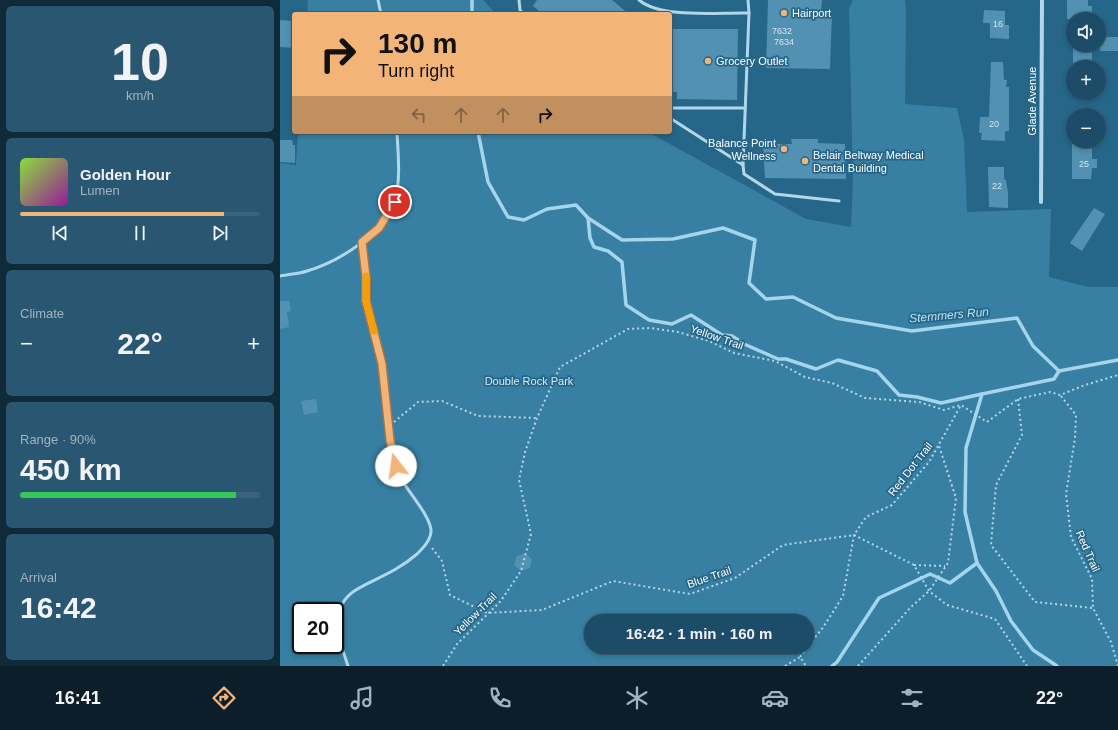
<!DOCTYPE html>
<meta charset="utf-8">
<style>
body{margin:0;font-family:Arial,sans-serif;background:#295670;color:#f1f3f6;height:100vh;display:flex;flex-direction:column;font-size:15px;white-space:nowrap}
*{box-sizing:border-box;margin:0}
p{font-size:13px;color:#a0b4c0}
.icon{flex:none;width:22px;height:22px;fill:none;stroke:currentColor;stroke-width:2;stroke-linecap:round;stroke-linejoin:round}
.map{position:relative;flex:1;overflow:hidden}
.panel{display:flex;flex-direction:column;gap:6px;padding:6px;background:#0f2a39;width:280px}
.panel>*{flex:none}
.banner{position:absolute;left:12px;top:12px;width:380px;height:122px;border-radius:4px;box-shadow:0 2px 6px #0003,0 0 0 1px #3a637b;background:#f3b477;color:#111;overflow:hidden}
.tools{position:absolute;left:786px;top:12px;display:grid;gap:8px}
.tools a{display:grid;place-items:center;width:40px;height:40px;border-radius:50%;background:#1c4c67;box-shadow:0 2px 6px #0003,0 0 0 1px #3a637b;font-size:20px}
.speed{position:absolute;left:12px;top:602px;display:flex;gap:8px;font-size:20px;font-weight:700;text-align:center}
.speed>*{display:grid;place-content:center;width:52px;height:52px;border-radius:50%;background:#1c4c67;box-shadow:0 2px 6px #0003,0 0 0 1px #3a637b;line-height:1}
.speed .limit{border:2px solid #111;border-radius:6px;background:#fff;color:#111}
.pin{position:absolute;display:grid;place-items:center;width:34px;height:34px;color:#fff;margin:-17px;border:2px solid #fff;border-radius:50%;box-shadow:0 1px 4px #0007}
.me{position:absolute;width:44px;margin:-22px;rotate:345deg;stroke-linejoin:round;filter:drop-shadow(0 0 3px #0008)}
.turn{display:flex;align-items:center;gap:14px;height:84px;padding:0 20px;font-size:18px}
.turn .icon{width:52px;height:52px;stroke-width:2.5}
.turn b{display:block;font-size:28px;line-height:34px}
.lanes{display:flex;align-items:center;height:38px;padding:0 20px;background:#0003;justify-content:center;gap:20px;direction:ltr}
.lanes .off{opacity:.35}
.big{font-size:30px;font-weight:700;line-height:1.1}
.panel .tile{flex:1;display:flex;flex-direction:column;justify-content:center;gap:6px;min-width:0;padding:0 14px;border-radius:6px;background:#295670}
.panel .dial{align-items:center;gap:0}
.dial b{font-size:52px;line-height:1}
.song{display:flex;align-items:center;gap:12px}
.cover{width:48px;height:48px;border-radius:6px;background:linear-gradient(135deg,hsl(90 70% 55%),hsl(300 70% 35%))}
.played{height:4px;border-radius:2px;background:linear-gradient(90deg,#f3b477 85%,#3a637b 85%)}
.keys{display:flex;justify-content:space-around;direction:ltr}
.heat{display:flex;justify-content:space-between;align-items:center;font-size:22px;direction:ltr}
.charge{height:6px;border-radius:3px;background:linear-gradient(90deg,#34c759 90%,#3a637b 0)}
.trip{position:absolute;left:304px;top:614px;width:230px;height:40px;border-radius:20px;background:#1c4c67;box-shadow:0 2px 6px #0003,0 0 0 1px #3a637b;font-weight:700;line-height:40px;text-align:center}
.tabs{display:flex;height:64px;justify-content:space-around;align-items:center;background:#0b1e29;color:#a0b4c0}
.tabs .icon{width:28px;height:28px}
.tabs .on{color:#f3b477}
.tabs b{font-size:18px;color:#f1f3f6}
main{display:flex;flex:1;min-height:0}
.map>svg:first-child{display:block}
.green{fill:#3780a3;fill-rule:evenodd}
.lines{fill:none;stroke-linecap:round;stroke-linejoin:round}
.stream{stroke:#a6d4ea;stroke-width:3.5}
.building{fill:#5291b2}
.path{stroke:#b2d7e9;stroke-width:2;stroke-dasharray:2 3;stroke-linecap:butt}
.lane{stroke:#b2d7e9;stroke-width:3}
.street{stroke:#b2d7e9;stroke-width:4}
.route-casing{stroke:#9e754d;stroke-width:10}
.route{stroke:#f3b477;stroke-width:7}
.slow{stroke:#f59e0b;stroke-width:7}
.poi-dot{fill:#f3b477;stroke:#266689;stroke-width:1.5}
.labels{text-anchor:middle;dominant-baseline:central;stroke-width:3.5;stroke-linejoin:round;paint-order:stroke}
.number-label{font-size:9px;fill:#d4e4ec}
.poi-label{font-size:11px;fill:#fff;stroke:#266689;text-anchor:start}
.street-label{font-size:11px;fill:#fff;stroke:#266689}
.park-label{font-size:11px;fill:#d6ecf7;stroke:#266689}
.water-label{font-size:12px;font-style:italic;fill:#bee0f0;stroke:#266689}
</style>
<main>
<section class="panel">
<div class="tile dial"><b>10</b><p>km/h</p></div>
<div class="tile">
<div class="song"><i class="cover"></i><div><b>Golden Hour</b><p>Lumen</p></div></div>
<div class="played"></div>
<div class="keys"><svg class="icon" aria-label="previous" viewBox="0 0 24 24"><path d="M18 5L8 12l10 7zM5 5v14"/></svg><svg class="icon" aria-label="pause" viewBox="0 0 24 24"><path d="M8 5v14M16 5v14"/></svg><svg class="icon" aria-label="next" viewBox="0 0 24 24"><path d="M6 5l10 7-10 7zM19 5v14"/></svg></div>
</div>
<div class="tile"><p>Climate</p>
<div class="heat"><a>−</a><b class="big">22°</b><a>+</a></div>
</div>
<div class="tile"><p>Range · 90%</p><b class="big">450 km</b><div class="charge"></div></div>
<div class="tile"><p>Arrival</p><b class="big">16:42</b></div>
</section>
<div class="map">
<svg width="838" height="666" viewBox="0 0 838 666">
<rect width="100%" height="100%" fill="#266689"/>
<g class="green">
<path d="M 28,0 L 203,0 L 216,14 L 27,14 Z"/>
<path d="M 573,0 L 625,0 L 626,11 L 625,104 L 677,108 L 684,140 L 687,212 L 771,209 L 769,277 L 808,287 L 838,287 L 838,666 L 0,666 L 0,163 L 16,165 L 18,132 L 368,132 L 526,219 L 571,227 L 573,181 L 569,9 ZM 21,611 L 55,611 L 55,645 L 21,645 ZM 311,621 L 527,621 L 527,647 L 311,647 Z"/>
</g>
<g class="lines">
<g class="stream">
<path d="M 192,0 L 192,14"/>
<path d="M 198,132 L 208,182 L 228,217 L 244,220 L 267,209 L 296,205 L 308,218 L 342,240 L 393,239 L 443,228 L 475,240 L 469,283 L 486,299 L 513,297 L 556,318 L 632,331 L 737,318 L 753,346 L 779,371"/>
<path d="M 308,218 L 310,238 L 314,247 L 328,251 L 342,262 L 346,305 L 369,320 L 392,324 L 411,315 L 442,335 L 452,336 L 464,344 L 498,359 L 506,359 L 536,369 L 558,360 L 597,371 L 619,395 L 637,397 L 661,403 L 702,394"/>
<path d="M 779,371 L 838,360"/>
<path d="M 552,666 L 557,662 L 599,598 L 650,574 L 670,583 L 697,563"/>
<path d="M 777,666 L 753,650 L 731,621 L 716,591 L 697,563 L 685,512 L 686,448 L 702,394 L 774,379 L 779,371"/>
</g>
</g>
<g class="building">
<path d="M 257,0 L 332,0 L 349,14 L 263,14 L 253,6 Z"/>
<path d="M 488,0 L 542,0 L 541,14 L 552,14 L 550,69 L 486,68 Z"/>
<path d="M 787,0 L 808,0 L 808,6 L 812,6 L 812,19 L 787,19 Z"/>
<path d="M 704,10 L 725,11 L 725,25 L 729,25 L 729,39 L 710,38 L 710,23 L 703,23 Z"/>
<path d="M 0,20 L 14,21 L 14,48 L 0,47 Z"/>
<path d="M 390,29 L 458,29 L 457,100 L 397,99 L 397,92 L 390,92 Z"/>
<rect x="820" y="37" width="18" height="14"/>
<rect x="793" y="45" width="19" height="22"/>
<path d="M 711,62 L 723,62 L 724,80 L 727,80 L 726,87 L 729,87 L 729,131 L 725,131 L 725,141 L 701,140 L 702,133 L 699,133 L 700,117 L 709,117 Z"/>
<path d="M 511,139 L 538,139 L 538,143 L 565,144 L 566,179 L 485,178 L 483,144 L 512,144 Z"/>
<path d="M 0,140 L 12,140 L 13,145 L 15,145 L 15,163 L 0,162 Z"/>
<path d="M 792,144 L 812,144 L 812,159 L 817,159 L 817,168 L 812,168 L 811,179 L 792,179 Z"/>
<path d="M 708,167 L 724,167 L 724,179 L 726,180 L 728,192 L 728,208 L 709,207 Z"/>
<path d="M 814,208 L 825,214 L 802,251 L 790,243 Z"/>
<path d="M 0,301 L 9,301 L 11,311 L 7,312 L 9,327 L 0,329 Z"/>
<path d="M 36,399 L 38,412 L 24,415 L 21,401 Z"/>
<path d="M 245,553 L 252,559 L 250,568 L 241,571 L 234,565 L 237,556 Z"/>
</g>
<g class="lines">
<g class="path">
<path d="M 781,396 L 796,415 L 795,438 L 786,494 L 791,537 L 812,579 L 813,608 L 831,642 L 838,666"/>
<path d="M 738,399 L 742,435 L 716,485 L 711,545 L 755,602 L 813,608"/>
<path d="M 114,422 L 138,402 L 162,401 L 198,416 L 257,418"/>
<path d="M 152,548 L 162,561 L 170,595 L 207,613 L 262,610 L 333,581 L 410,594 L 455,578 L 503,545 L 574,535 L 634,565 L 649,591 L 667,605 L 715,619 L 747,666"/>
<path d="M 634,565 L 665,566"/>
<path d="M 520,657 L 544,626 L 563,596 L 574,535 L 586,517 L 612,505 L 649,462 L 681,405"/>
<path d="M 163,666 L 177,644 L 220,602 L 241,571 L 251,534 L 239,480 L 245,452 L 257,418 L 280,367 L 348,329 L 371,328 L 398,332 L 429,341 L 454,353 L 495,361 L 525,377 L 552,383 L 585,398 L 639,402 L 664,410 L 681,405 L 707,422 L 738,399 L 770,392 L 780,395 L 805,385 L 838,375"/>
<path d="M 505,666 L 520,657 L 526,666"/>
<path d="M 578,666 L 631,607 L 649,591 L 668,563 L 676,498 L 659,446"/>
</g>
<g class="lane">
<path d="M 98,0 L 101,14"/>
<path d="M 239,0 L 240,10 L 243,14"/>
<path d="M 359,0 C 382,19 439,12 469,13 L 468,0"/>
<path d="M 390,108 L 465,108"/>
<path d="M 390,118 L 463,165 L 464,174 L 495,194 L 559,201"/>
<path d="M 463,165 L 469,13"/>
<path d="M 0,276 C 9,274 19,274 27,271 C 58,262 107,232 115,200 C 121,178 118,154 117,132"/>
<path d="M 68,666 C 36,577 89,596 137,554 C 143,548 150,541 151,532 C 152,518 129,493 122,480 C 117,471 114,461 112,451 C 106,429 108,407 105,385 C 101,356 92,330 86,302 C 84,293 86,284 86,275 C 86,264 84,253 82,242"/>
</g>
<path class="street" d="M 761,202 L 762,0"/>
</g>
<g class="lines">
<g class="route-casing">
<path id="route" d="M 115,202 L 99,228 L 82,242 L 86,277 L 86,301 L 102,364 L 110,440 L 116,466"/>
</g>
<use href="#route" class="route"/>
<path class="slow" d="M 86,276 L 86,301 L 94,331"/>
</g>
<g class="poi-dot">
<circle cx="504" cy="13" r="4"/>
<circle cx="428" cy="61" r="4"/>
<circle cx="504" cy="149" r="4"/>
<circle cx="525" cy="161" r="4"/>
</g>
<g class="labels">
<g class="number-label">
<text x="718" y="24">16</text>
<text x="502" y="31">7632</text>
<text x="504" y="42">7634</text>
<text x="714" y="124">20</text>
<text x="804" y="164">25</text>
<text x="717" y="186">22</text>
</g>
<g class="poi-label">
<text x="512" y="13">Hairport</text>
<text x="436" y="61">Grocery Outlet</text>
<text x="496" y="143" text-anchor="end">Balance Point<tspan x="496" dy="13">Wellness</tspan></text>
<text x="533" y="155">Belair Beltway Medical<tspan x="533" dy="13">Dental Building</tspan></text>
</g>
<g class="street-label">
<text transform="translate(752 101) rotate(-90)">Glade Avenue</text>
<text transform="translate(437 337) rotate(19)">Yellow Trail</text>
<text transform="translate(630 469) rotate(-52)">Red Dot Trail</text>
<text transform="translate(808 551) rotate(66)">Red Trail</text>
<text transform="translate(429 577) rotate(-19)">Blue Trail</text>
<text transform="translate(195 614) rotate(-45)">Yellow Trail</text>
</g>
<g class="park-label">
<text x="249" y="381">Double Rock Park</text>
</g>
<g class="water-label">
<text transform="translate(669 315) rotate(-5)">Stemmers Run</text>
</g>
</g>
</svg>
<div class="tools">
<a><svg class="icon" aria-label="sound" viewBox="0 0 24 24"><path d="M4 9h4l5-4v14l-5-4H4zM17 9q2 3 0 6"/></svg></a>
<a>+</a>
<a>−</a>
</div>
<div class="speed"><div class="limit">20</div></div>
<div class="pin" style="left:115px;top:202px;background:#d93025"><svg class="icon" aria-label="arrive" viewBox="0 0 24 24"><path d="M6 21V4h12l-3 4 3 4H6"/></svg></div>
<svg class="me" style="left:116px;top:466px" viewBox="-20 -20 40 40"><circle r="19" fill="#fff"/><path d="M0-13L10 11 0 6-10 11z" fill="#f3b477"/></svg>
<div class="trip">16:42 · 1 min · 160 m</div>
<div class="banner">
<div class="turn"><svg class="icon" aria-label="right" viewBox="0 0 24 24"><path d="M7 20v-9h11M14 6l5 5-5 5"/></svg><div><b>130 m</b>Turn right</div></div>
<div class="lanes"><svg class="icon off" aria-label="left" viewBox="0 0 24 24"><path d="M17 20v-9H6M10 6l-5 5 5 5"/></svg><svg class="icon off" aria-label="ahead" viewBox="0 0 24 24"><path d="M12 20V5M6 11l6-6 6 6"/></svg><svg class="icon off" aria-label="ahead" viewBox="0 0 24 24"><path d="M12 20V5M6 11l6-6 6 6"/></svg><svg class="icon" aria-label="right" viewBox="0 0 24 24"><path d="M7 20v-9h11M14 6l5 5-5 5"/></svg></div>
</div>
</div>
</main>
<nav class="tabs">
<b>16:41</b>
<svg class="icon on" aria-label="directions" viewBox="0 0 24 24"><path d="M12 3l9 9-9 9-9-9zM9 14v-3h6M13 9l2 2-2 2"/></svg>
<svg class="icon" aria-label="music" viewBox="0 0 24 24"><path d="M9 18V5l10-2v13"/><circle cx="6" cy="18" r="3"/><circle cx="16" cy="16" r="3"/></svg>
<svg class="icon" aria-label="phone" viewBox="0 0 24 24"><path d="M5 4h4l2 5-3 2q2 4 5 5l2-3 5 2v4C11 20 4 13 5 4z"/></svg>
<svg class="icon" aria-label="climate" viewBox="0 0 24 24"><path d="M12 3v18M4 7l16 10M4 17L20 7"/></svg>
<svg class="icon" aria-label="car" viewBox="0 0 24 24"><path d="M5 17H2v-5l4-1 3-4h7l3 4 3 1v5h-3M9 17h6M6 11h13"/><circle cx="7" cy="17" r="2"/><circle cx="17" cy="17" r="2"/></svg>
<svg class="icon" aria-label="filters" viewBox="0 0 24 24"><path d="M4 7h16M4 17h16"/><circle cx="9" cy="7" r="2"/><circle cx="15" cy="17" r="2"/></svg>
<b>22°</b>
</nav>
